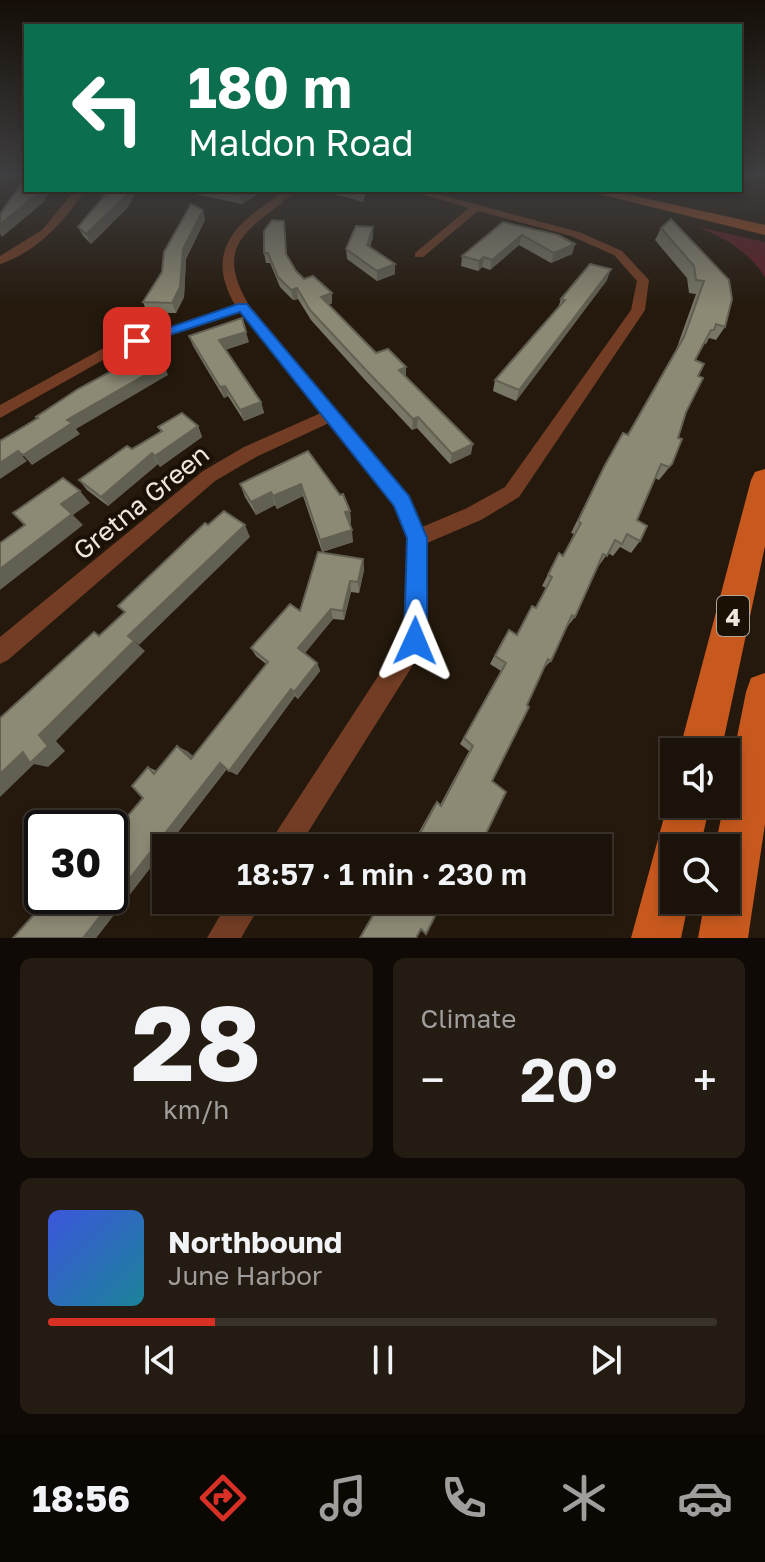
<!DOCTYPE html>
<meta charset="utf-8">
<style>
body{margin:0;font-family:"Golos Text",sans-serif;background:#241c12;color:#f1f3f6;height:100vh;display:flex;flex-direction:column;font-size:30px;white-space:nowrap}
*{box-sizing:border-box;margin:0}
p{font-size:26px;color:#a09e9c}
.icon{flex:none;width:44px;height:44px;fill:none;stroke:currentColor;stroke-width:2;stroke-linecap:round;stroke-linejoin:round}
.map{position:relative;height:938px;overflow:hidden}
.details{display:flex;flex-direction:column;gap:20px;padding:20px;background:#0f0a05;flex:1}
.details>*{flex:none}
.hud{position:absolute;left:24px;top:24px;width:718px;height:168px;border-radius:0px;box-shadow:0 4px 12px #0003,0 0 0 2px #39322a;background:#0b6e4f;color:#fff;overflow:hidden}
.fabs{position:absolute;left:660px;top:738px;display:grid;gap:16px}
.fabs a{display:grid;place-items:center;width:80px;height:80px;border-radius:0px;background:#1b1309;box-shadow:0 4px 12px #0003,0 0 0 2px #39322a;font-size:40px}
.speed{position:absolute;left:24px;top:810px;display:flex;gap:16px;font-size:40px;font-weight:700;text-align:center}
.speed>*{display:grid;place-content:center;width:104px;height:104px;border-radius:50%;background:#1b1309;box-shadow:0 4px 12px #0003,0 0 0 2px #39322a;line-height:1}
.speed .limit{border:4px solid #111;border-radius:12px;background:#fff;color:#111}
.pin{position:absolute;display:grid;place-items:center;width:68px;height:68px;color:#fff;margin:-34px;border-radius:16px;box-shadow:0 4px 12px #0006}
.me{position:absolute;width:88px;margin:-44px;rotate:1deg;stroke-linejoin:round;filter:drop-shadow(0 0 6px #0008)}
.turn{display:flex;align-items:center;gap:28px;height:168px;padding:0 32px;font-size:36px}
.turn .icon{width:104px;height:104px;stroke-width:2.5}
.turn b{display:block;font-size:56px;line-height:68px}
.big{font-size:60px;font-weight:600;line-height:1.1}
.details .card{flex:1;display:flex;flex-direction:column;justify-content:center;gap:12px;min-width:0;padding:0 28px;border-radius:12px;background:#241c12}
.details .dial{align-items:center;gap:0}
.dial b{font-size:104px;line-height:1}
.song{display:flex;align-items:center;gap:24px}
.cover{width:96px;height:96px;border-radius:12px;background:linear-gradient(135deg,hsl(230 70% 55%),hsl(190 70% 35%))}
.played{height:8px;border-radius:4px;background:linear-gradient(90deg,#d93025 25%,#39322a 25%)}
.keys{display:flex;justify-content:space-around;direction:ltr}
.heat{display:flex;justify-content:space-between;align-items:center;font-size:44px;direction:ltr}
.details .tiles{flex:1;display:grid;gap:20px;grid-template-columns:1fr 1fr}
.card:last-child{grid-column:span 2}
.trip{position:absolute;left:152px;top:834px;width:460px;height:80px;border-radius:0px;background:#1b1309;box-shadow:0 4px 12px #0003,0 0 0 2px #39322a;font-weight:600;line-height:80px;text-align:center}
.dock{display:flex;height:128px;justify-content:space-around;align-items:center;background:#0b0804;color:#a09e9c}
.dock .icon{width:56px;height:56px}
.dock .current{color:#d93025}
.dock b{font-size:36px;color:#f1f3f6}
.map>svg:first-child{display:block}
.green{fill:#5d1e26}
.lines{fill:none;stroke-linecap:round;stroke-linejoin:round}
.minor{fill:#723d24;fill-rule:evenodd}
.secondary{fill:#a24d23;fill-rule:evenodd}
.primary{fill:#c8591e;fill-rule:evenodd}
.wall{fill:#787665}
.shaded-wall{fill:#626052}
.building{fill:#8c8975;stroke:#626052;stroke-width:2}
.route{fill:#1a73e8;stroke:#114b97;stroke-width:2}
.labels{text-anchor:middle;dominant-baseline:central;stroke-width:8;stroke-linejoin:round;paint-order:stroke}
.shield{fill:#1a1004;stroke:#afa69d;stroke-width:2}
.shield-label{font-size:24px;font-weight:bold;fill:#efe7de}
.street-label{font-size:26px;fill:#efe7de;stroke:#1a1004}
</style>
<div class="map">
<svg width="765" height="938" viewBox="0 0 765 938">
<rect width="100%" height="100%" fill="#24190c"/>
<path class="green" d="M 698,227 L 765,242 L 765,277 C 748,251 726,239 698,227 Z"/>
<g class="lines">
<g class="minor">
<path d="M 75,190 L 85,190 C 64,222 37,252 0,264 L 0,256 L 42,230 Z"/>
<path d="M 286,190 L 297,190 C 255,228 210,240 249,305 L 409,496 L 422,527 L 467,508 L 505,487 L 631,310 L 637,281 L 614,255 L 571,236 L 478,211 L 423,257 L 415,257 L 415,253 L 469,208 L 407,190 L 423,190 L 579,232 L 622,251 L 649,280 L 645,310 L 519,497 L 481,520 L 427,543 L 427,641 L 423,649 L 298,848 L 266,848 L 403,638 L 407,538 L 394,506 L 329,423 L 256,457 L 215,481 L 8,660 L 0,664 L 0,637 L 203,471 L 244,447 L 321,413 L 240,312 L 112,355 L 0,418 L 0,405 L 102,349 L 235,305 C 202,247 240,221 286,190 Z"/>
<path d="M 229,900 L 263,900 L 241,938 L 207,938 Z"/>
</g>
<path class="secondary" d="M 583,190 L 608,190 L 765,225 L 765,235 Z"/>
<g class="primary">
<path d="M 765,469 L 765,546 L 721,752 L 679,752 L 751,480 L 755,472 Z"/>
<path d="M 765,673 L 765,824 L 748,938 L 698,938 L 705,900 L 726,900 L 726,848 L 715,848 L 746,692 L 751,678 Z"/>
<path d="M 672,788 L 674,804 L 710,804 L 700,848 L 674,848 L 674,900 L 689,900 L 681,938 L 631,938 Z"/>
</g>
</g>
<g class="wall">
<path d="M 194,190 L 264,190 L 242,204 L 195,194 Z"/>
<path d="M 327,190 L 367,190 L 363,202 L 327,192 Z"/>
<path d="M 134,195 L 128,207 L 91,244 L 83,236 L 78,227 Z"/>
<path d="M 205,220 L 186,259 L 184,297 L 176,313 L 147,313 L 143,302 L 162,272 Z"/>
<path d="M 284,221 L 287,257 L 296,271 L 304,279 L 332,293 L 332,303 L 329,305 L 376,353 L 406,367 L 406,376 L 471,454 L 450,464 L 417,428 L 412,430 L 365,380 L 311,320 L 298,299 L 293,300 L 280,287 L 270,263 L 266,263 L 264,253 Z"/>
<path d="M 503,222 L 575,244 L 572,254 L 551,263 L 519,245 L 490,270 L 482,267 L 478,271 L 461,266 L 462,256 Z"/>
<path d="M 373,227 L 373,237 L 370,247 L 395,264 L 395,274 L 377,281 L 347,259 L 346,249 Z"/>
<path d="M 661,228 L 729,280 L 725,327 L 716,340 L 709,338 L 706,344 L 704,343 L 695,360 L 698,376 L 678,438 L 672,464 L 659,480 L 655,478 L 637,520 L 640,541 L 631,553 L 620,547 L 613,556 L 608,553 L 598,567 L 575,617 L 567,627 L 551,661 L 543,669 L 492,781 L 479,848 L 410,848 L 434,805 L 437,802 L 440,805 L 469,751 L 460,744 L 501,671 L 490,664 L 503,639 L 516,635 L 532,606 L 535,608 L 546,588 L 542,586 L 559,553 L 563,555 L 574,534 L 571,533 L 597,480 L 623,433 L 627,435 L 676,350 L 696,294 L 689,293 L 687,278 L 655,240 Z"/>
<path d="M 607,280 L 516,401 L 493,391 L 495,380 L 558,308 L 561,299 Z"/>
<path d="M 189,336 L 249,342 L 225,350 L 261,402 L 264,413 L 244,421 L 228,396 L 224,398 L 193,346 Z"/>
<path d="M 198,426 L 202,437 L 160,467 L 158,464 L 108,506 L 87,490 L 79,480 L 161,432 L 158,427 Z"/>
<path d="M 308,451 L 350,511 L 351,523 L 349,524 L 353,542 L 322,552 L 303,496 L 277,509 L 275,505 L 256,515 L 245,497 L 240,484 Z"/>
<path d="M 363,559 L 364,570 L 359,593 L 351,592 L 344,620 L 333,619 L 304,653 L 317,663 L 320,671 L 298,699 L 295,696 L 237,775 L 227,769 L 96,938 L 13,938 L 110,896 L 110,831 L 115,831 L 143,798 L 148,767 L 157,771 L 187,751 L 193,756 L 266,664 L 256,656 L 251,648 L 300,611 Z"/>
<path d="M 381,900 L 443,900 L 421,929 L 416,938 L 359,938 Z"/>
</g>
<g class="shaded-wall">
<path d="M 40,190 L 50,190 L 44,202 L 2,237 L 0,234 L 0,224 Z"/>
<path d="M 126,190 L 132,190 L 134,195 L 128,207 L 91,244 L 86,234 Z"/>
<path d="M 248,190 L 264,190 L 242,204 L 240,195 Z"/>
<path d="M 203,210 L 205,220 L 186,259 L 184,297 L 176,313 L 172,303 L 183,249 Z"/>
<path d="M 373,227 L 373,237 L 367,255 L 367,245 Z"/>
<path d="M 522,235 L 519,245 L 490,270 L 492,260 Z"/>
<path d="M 575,244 L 572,254 L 551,263 L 554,253 Z"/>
<path d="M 484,257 L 482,267 L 478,271 L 479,261 Z"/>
<path d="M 395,264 L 395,274 L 377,281 L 377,271 Z"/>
<path d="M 611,269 L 607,280 L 516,401 L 519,390 Z"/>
<path d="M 297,288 L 298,299 L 293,300 L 291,290 Z"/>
<path d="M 332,293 L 332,303 L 322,307 L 321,297 Z"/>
<path d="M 246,332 L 249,342 L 222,351 L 219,340 Z"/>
<path d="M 164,364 L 168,375 L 76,429 L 80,434 L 32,465 L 23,455 L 67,420 Z"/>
<path d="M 406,367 L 406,377 L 399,370 Z"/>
<path d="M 225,386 L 228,396 L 224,398 L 220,387 Z"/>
<path d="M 261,402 L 264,413 L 244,421 L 240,410 Z"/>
<path d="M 418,417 L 417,428 L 412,430 L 413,419 Z"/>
<path d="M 198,426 L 202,437 L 160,467 L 155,456 Z"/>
<path d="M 473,444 L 471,454 L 450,464 L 452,454 Z"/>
<path d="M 18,451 L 27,461 L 0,479 L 0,463 Z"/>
<path d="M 152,453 L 158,464 L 108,506 L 101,497 Z"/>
<path d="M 301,484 L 303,496 L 277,509 L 273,496 Z"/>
<path d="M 80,491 L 90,503 L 73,515 L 83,525 L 0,590 L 0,569 L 61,504 Z"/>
<path d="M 271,492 L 275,505 L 256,515 L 251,502 Z"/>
<path d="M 350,511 L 351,523 L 346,525 L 345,512 Z"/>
<path d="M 245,525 L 250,537 L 139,645 L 128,636 Z"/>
<path d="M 352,530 L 353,542 L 322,552 L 320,540 Z"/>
<path d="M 363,559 L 364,570 L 359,593 L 358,582 Z"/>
<path d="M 350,581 L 351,592 L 344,620 L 343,611 Z"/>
<path d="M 331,609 L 333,619 L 302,657 L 298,648 Z"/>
<path d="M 134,641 L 145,651 L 56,741 L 65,751 L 48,767 L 34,764 L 0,797 L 0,774 Z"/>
<path d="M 317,663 L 320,671 L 298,699 L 294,692 Z"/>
<path d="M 291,689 L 295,696 L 237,775 L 229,771 Z"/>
<path d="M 177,746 L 187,751 L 200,763 L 191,759 Z"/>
<path d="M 220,763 L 228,767 L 96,938 L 83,938 Z"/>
</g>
<g class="building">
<path d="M 26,177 L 26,190 L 40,190 L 39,193 L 0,224 L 0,214 Z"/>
<path d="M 109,190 L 128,190 L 124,198 L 86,234 L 78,227 Z"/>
<path d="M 214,190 L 248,190 L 240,195 Z"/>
<path d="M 191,204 L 203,210 L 183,249 L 180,287 L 172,303 L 143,302 L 162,272 L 164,252 Z"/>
<path d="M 671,219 L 729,280 L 732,299 L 725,327 L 716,324 L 714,330 L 711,330 L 695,360 L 704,364 L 698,376 L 703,378 L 686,412 L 678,438 L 682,439 L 672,464 L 669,467 L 661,464 L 637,520 L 647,526 L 640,541 L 627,534 L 622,544 L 615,540 L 607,556 L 603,554 L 575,617 L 572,615 L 551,661 L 548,659 L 527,705 L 529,707 L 492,781 L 506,792 L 479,848 L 412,848 L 437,802 L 441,806 L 473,746 L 464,738 L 506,663 L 495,656 L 509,630 L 517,635 L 532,606 L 536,608 L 552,577 L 548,575 L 559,553 L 563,556 L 581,523 L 578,521 L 604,467 L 623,433 L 628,435 L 684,337 L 704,281 L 696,280 L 694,266 L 661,228 Z"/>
<path d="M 272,220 L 284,221 L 286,254 L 296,271 L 304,279 L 313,276 L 332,293 L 321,297 L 376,353 L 388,349 L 406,367 L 399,370 L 473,444 L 452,454 L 418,417 L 413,419 L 365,369 L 310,310 L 297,288 L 291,290 L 278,277 L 268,253 L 264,253 L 264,231 Z"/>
<path d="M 503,222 L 558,235 L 575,244 L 554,253 L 522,235 L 492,260 L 484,257 L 479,261 L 462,256 Z"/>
<path d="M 356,226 L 373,227 L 367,245 L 395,264 L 377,271 L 346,249 Z"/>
<path d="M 590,264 L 611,269 L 519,390 L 495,380 L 565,300 L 561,299 Z"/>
<path d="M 242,318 L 246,332 L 219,340 L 261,402 L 240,410 L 225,386 L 220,387 L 189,336 Z"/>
<path d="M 151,350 L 164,364 L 67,420 L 72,423 L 23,455 L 18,451 L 0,463 L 0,441 L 38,418 L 36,417 L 78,389 L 125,364 L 123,362 Z"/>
<path d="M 182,413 L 198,426 L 155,456 L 152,453 L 101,497 L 79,480 L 127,446 L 132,449 L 162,431 L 158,427 Z"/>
<path d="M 308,451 L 340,495 L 343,494 L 350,511 L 345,512 L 352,530 L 320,540 L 301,484 L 273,496 L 271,492 L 251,502 L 240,484 Z"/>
<path d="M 63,478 L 80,491 L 61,504 L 72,514 L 0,569 L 0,543 L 25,525 L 13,513 Z"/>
<path d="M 224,511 L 245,525 L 128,636 L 134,641 L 39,735 L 48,746 L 30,763 L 23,752 L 0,774 L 0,718 L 94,632 L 99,636 L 125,612 L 118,606 L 205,523 L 208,525 Z"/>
<path d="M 318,552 L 363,559 L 358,582 L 350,581 L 343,611 L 331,609 L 298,648 L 317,663 L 294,692 L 291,689 L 229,771 L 220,763 L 83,938 L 13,938 L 48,899 L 45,896 L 110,896 L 110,837 L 143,798 L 132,786 L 148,767 L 154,774 L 177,746 L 191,759 L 268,662 L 251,648 L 290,604 L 300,611 Z"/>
<path d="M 403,842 L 410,848 L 400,848 Z"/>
<path d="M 42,876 L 42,891 L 36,883 Z"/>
<path d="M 382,900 L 443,900 L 426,934 L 421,929 L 416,938 L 360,938 Z"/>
</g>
<linearGradient id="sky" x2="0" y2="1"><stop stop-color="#140e07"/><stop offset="0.57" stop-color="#3f3e40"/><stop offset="1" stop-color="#3f3e40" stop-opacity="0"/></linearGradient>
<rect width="765" height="308" fill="url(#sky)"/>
<path class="route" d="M 238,304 L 247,304 L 409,496 L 427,538 L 427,641 L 424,650 L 415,653 L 407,650 L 404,641 L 407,538 L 394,506 L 240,312 L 142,344 L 137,345 L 130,341 Z"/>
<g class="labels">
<rect class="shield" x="717" y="596" width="32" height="40" rx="6"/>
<g class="shield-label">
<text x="733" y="616">4</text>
</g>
<g class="street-label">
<text transform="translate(141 502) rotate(-39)">Gretna Green</text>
</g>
</g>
</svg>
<div class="fabs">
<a><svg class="icon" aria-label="sound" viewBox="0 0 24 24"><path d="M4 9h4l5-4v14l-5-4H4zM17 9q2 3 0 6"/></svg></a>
<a><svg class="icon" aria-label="search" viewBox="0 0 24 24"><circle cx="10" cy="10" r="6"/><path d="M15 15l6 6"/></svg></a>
</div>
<div class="speed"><div class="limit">30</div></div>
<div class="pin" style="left:137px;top:341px;background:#d93025"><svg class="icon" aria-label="arrive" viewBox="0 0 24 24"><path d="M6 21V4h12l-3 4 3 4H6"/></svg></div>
<svg class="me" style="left:415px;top:641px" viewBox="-20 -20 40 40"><path d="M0-17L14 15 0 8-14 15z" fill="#1a73e8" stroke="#fff" stroke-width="4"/></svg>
<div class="trip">18:57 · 1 min · 230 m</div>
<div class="hud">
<div class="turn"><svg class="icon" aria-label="left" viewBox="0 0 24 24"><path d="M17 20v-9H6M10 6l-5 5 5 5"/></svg><div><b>180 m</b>Maldon Road</div></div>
</div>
</div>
<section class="details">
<div class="tiles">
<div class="card dial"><b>28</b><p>km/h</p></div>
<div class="card"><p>Climate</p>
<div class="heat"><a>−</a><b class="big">20°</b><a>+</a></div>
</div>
<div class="card">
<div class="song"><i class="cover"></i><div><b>Northbound</b><p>June Harbor</p></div></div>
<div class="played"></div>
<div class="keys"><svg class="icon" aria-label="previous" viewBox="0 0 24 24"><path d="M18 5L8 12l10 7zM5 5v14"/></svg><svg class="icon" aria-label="pause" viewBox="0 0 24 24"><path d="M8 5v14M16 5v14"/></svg><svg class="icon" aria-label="next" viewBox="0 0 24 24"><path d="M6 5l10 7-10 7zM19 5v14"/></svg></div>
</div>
</div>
</section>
<nav class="dock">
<b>18:56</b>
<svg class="icon current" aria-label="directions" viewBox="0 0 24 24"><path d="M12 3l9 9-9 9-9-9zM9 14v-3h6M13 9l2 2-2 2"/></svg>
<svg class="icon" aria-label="music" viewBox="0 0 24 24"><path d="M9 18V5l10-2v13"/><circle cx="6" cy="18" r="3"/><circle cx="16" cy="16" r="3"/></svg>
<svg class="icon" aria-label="phone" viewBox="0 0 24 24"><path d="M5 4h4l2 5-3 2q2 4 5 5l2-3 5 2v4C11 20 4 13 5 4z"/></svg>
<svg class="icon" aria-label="climate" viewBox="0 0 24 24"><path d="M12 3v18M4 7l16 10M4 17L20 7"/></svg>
<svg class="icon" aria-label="car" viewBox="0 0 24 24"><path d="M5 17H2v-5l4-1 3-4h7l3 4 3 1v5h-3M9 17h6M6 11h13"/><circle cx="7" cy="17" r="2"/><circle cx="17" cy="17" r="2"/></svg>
</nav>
